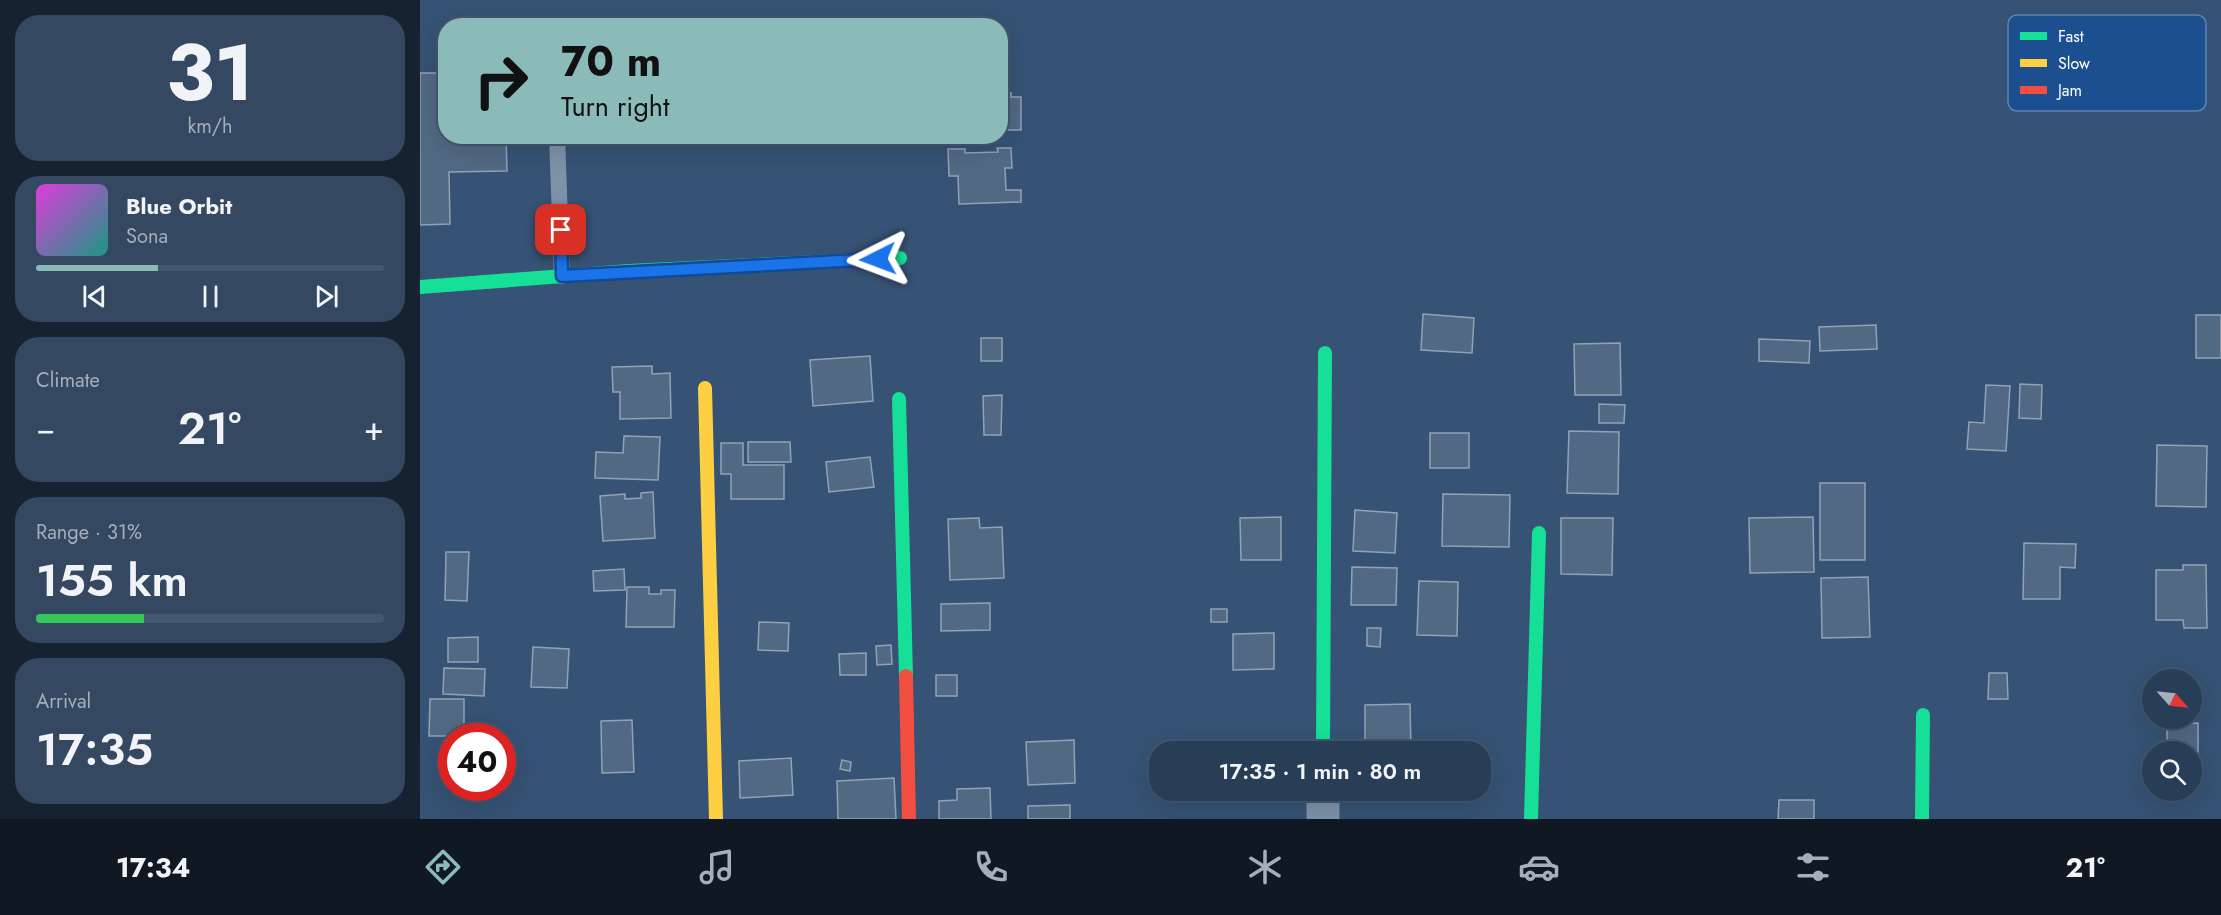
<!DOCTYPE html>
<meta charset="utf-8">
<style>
body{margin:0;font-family:Jost,sans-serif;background:#344961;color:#f1f3f6;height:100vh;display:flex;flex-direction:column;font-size:22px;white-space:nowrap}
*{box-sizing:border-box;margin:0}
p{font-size:20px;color:#a5aeba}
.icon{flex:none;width:33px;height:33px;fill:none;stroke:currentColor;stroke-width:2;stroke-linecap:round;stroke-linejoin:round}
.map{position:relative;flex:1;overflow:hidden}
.sheet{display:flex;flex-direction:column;gap:15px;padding:15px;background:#162230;width:420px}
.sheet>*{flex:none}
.top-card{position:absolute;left:18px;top:18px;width:570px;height:126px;border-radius:24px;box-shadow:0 6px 24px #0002,0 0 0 2px #44576d;background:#8bbbb9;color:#111;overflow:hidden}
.needle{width:39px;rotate:117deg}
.fabs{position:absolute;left:1722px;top:669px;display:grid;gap:12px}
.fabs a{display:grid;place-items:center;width:60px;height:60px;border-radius:50%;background:#283e57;box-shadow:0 6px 24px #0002,0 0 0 2px #44576d;font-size:30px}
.speed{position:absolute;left:18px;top:723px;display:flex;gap:12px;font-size:30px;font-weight:700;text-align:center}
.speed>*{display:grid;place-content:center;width:78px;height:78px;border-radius:50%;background:#283e57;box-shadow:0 6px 24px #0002,0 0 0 2px #44576d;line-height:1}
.speed .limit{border:9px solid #d22;background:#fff;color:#111}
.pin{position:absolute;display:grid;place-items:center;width:51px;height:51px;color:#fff;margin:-26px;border-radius:12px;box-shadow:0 3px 9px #0006}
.me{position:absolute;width:66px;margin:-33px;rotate:267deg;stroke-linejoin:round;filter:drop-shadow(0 0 4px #0008)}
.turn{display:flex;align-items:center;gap:21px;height:126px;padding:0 24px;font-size:27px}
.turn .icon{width:78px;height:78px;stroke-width:2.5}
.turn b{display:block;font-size:42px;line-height:51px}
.big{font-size:45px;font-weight:600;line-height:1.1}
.sheet .card{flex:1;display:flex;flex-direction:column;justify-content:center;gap:9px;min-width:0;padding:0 21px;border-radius:24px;background:#344961}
.sheet .dial{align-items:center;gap:0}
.dial b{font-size:78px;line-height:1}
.song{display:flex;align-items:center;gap:18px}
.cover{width:72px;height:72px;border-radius:9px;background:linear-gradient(135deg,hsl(300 70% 55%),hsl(170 70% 35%))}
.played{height:6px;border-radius:3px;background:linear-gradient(90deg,#8bbbb9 35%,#44576d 35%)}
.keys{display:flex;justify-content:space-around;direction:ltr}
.heat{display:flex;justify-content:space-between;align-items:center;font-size:33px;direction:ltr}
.charge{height:9px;border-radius:4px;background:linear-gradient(90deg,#34c759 31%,#44576d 0)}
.trip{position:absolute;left:729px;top:741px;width:342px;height:60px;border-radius:24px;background:#283e57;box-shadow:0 6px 24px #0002,0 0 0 2px #44576d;font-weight:600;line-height:60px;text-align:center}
.menu{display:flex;height:96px;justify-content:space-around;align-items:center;background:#101923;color:#a5aeba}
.menu .icon{width:42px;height:42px}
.menu .current{color:#8bbbb9}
.menu b{font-size:27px;color:#f1f3f6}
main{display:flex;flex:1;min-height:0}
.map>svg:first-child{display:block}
.building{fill:#526984;stroke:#92a2b6;stroke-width:1.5}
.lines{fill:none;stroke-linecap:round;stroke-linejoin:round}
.lane{stroke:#7d92a8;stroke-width:16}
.street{stroke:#7d92a8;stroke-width:33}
.fast{stroke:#16e098;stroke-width:14}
.slow{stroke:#ffcf43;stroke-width:14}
.jam{stroke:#f24e42;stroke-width:14}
.route-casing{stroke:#114b97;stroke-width:15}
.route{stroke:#1a73e8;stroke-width:10}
.key{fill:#1b4f8f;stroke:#5f84b1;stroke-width:1.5}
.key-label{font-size:16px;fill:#fff}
</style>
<main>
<section class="sheet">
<div class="card dial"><b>31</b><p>km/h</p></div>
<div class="card">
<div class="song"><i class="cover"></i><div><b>Blue Orbit</b><p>Sona</p></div></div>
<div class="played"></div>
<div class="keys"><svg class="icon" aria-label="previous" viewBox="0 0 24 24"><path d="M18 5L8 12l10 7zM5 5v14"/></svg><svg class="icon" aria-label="pause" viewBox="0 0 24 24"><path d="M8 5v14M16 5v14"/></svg><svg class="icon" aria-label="next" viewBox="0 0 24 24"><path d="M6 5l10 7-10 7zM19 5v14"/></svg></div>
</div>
<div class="card"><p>Climate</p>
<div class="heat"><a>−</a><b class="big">21°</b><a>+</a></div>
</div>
<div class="card"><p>Range · 31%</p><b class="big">155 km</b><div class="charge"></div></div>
<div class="card"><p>Arrival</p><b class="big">17:35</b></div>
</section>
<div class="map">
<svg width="1801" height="819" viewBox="0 0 1801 819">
<rect width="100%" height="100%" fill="#365274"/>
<g class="building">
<path d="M 0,73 L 26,73 L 26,136 L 86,136 L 87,171 L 29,172 L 30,224 L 0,225 Z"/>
<path d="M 584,93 L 591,93 L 591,97 L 601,97 L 601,130 L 584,130 L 584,120 L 580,120 L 580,97 L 584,97 Z"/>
<path d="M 577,148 L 591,148 L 592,168 L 585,168 L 586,190 L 601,190 L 601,202 L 539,204 L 538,176 L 529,176 L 528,149 L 545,149 L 545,153 L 578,152 Z"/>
<path d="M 1003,314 L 1054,318 L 1052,353 L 1001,350 Z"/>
<rect x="1776" y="315" width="25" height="43"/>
<path d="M 1456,325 L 1457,349 L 1400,351 L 1399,327 Z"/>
<rect x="561" y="338" width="21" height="23"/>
<path d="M 1339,339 L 1390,341 L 1389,363 L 1339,361 Z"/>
<path d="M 1200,343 L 1201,395 L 1155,395 L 1154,344 Z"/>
<path d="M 450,356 L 453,401 L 393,406 L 390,360 Z"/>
<path d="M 232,366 L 232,374 L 250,373 L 251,418 L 200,419 L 200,392 L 193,392 L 192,367 Z"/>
<path d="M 1600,384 L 1622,385 L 1621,419 L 1599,418 Z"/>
<path d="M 1566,385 L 1590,386 L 1586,451 L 1547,449 L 1549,422 L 1564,423 Z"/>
<path d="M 582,395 L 581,435 L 564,435 L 563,396 Z"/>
<path d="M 1179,404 L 1205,405 L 1204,423 L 1179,423 Z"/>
<path d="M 1149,431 L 1199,432 L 1198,494 L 1147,493 Z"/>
<rect x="1010" y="433" width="39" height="35"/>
<path d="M 204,436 L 240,437 L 238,480 L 175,478 L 176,452 L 203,453 Z"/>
<path d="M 328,442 L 370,442 L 371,462 L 328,462 Z"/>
<path d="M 301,443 L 323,443 L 323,465 L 364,465 L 364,499 L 311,499 L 311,474 L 301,474 Z"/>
<path d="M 1737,445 L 1787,446 L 1786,507 L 1736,506 Z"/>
<path d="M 450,457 L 454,487 L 409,492 L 406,462 Z"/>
<rect x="1400" y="483" width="45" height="77"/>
<path d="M 233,492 L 235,538 L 183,541 L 180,496 L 205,494 L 205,499 L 221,498 L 221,493 Z"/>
<path d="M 1023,494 L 1090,495 L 1089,547 L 1022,546 Z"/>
<path d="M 935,510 L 977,513 L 975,553 L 933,551 Z"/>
<path d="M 861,517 L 861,560 L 821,560 L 820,518 Z"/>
<path d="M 1393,517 L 1394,572 L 1330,573 L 1329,518 Z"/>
<path d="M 559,518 L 560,528 L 582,527 L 584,578 L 530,580 L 528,519 Z"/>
<path d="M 1141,518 L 1193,518 L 1192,575 L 1141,574 Z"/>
<path d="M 1604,543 L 1656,544 L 1655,568 L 1640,567 L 1640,599 L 1603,599 Z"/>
<path d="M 26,552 L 49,552 L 47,601 L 25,600 Z"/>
<path d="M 1763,565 L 1786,565 L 1787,628 L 1764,628 L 1763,620 L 1736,620 L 1736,570 L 1763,570 Z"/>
<path d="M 932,567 L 977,568 L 976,605 L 931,605 Z"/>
<path d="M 204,569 L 205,590 L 174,591 L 173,571 Z"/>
<path d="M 1448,577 L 1450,637 L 1402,638 L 1401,578 Z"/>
<path d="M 999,581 L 1038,582 L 1037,636 L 997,635 Z"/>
<path d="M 207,587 L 229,587 L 229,594 L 241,594 L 241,590 L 255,590 L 254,627 L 206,627 Z"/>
<path d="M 570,603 L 570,630 L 521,631 L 521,604 Z"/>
<rect x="791" y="609" width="16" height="13"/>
<path d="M 339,622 L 369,623 L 368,651 L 338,650 Z"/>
<path d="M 947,628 L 961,628 L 960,647 L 947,646 Z"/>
<path d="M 854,633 L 854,669 L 813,670 L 813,634 Z"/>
<path d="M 58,637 L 58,662 L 28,662 L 28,638 Z"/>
<path d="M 471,645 L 472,664 L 457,665 L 456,646 Z"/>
<path d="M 113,647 L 149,649 L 147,688 L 111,687 Z"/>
<path d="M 446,653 L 446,675 L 420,675 L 419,654 Z"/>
<path d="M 24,668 L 65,669 L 64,696 L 23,694 Z"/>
<path d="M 1569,673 L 1587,673 L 1588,699 L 1568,699 Z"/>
<rect x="516" y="675" width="21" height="21"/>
<path d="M 10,699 L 44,699 L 44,736 L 9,736 Z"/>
<path d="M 990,704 L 991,752 L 945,752 L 945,705 Z"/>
<path d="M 212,720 L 214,772 L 182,773 L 181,721 Z"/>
<path d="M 1778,723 L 1778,757 L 1772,757 L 1772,752 L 1747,752 L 1747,724 Z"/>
<path d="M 654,740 L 655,783 L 608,785 L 606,742 Z"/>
<path d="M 371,758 L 373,795 L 320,798 L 319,761 Z"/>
<path d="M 422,760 L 431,762 L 430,771 L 420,769 Z"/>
<path d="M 474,778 L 476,819 L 418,819 L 417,781 Z"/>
<path d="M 570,788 L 571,819 L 519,819 L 519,801 L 537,800 L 537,789 Z"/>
<path d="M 1359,800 L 1394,800 L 1394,819 L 1358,819 Z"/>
<path d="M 650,805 L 650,819 L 608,819 L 608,806 Z"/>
</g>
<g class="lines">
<path class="lane" d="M 137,136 L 142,276"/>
<path class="street" d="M 903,819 L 903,790"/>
<g class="fast">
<path d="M 0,287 L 209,271 L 480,258"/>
<path d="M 479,399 L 486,676"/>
<path d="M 903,752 L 905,353"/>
<path d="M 1111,819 L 1119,533"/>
<path d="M 1502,819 L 1503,715"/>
</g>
<path class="slow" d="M 285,388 L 296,819"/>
<path class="jam" d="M 486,676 L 489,819"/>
</g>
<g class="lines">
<g class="route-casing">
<path id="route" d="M 141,230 L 142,276 L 458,259"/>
</g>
<use href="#route" class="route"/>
</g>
<rect x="1588" y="15" width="198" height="96" rx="9" class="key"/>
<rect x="1600" y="32" width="27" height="8" fill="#16e098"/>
<rect x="1600" y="59" width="27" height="8" fill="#ffcf43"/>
<rect x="1600" y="86" width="27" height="8" fill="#f24e42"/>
<g class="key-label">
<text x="1638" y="42">Fast</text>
<text x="1638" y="69">Slow</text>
<text x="1638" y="96">Jam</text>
</g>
</svg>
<div class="fabs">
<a><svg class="needle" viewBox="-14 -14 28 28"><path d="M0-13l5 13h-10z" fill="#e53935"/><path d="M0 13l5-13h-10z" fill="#a5aeba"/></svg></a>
<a><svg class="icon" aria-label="search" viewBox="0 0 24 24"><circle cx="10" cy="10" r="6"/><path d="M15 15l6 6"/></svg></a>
</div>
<div class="speed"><div class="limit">40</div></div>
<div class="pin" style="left:141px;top:230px;background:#d93025"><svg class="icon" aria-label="arrive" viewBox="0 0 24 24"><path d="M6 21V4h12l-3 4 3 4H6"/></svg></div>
<svg class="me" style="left:458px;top:259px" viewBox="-20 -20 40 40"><path d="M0-17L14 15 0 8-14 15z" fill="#1a73e8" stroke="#fff" stroke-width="4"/></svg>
<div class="trip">17:35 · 1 min · 80 m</div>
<div class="top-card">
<div class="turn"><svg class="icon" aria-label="right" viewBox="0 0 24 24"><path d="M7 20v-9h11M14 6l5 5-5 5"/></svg><div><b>70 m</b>Turn right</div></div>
</div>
</div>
</main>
<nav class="menu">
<b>17:34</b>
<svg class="icon current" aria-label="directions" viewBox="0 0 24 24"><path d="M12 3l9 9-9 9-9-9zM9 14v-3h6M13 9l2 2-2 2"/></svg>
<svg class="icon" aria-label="music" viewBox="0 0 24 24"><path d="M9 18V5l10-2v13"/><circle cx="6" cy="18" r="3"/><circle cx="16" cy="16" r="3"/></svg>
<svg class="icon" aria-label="phone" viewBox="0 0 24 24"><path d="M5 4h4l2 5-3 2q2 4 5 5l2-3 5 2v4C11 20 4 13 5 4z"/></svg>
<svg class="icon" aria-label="climate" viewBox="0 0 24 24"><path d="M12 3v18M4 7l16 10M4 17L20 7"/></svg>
<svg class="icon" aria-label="car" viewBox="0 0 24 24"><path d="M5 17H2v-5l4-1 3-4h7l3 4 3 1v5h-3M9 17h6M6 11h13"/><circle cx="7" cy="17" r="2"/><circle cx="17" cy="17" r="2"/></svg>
<svg class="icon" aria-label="filters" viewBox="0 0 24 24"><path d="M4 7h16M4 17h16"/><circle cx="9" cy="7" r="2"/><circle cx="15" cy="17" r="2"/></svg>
<b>21°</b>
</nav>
